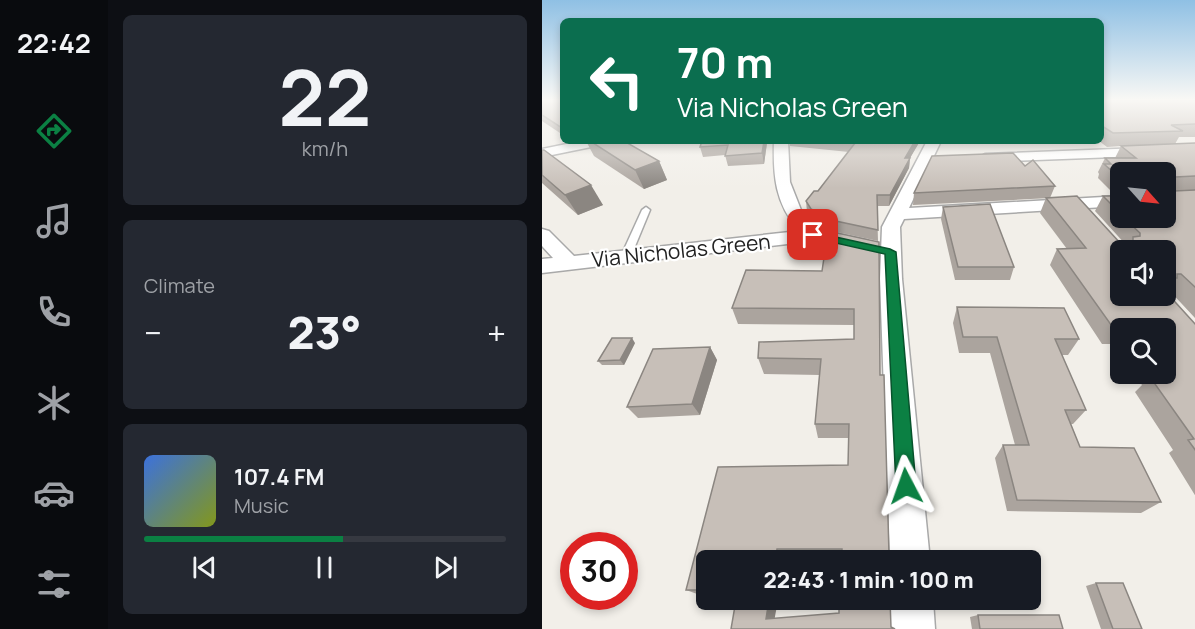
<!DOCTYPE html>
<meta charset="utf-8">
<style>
body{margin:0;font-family:Manrope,sans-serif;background:#242831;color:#f1f3f6;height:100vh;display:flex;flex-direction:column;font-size:22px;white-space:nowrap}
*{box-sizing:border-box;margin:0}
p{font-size:20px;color:#9ea1a6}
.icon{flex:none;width:33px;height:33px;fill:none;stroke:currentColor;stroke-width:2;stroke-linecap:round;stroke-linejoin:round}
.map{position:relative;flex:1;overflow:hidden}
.panel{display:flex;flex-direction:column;gap:15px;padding:15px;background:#0d0f14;width:434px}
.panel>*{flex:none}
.top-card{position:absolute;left:18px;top:18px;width:544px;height:126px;border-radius:9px;box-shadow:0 3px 9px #0003;background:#0b6e4f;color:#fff;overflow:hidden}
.needle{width:39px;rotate:117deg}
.fabs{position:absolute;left:568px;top:162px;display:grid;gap:12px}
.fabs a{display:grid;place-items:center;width:66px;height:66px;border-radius:9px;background:#171b24;box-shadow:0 3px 9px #0003;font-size:30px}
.speed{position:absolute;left:18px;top:532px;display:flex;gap:12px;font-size:30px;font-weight:700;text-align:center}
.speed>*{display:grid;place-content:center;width:78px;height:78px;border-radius:50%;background:#171b24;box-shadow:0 3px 9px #0003;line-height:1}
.speed .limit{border:9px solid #d22;background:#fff;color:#111}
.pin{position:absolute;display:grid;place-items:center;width:51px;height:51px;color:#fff;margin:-26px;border-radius:12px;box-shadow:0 3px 9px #0006}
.me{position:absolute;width:66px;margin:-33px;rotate:356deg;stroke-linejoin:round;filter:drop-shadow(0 0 4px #0008)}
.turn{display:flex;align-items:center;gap:21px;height:126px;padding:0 18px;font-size:27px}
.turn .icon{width:78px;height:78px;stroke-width:2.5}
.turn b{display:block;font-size:42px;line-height:51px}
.big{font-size:45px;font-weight:800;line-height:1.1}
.panel .widget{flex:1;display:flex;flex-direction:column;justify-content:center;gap:9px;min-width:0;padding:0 21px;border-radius:9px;background:#242831}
.panel .dial{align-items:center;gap:0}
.dial b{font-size:78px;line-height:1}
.song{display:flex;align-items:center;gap:18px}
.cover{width:72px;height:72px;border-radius:9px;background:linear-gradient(135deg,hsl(220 70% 55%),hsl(70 70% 35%))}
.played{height:6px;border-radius:3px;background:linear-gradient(90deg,#0b8043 55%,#363941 55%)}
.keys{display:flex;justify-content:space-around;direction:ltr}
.heat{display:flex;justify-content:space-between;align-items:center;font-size:33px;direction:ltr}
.trip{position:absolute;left:154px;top:550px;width:345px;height:60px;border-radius:9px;background:#171b24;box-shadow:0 3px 9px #0003;font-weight:800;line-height:60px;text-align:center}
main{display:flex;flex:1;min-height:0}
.tab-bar{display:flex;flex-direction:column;width:108px;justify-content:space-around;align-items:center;background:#090b0e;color:#9ea1a6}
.tab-bar .icon{width:42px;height:42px}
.tab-bar .selected{color:#0b8043}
.tab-bar b{font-size:27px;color:#f1f3f6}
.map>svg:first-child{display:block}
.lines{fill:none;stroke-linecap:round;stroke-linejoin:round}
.service-casing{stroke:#a9a9a9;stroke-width:3}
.minor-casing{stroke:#a9a9a9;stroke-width:3}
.service{fill:#fff;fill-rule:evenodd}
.minor{fill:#fff;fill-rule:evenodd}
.wall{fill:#aba49e}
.shaded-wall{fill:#8b8681}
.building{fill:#c7bfb8;stroke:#8b8681;stroke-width:1.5}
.route{fill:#0b8043;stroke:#07532c;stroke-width:1.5}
.labels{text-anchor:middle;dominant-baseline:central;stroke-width:4.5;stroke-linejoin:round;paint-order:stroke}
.street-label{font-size:21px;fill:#222;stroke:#fff}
</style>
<main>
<nav class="tab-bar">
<b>22:42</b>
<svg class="icon selected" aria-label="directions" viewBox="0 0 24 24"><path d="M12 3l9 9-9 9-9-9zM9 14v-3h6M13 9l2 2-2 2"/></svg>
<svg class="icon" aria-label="music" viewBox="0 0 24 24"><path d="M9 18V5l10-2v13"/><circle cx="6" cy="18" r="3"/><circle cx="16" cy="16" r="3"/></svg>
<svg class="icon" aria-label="phone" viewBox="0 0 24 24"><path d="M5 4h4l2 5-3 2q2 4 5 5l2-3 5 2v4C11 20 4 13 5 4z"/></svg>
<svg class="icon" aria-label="climate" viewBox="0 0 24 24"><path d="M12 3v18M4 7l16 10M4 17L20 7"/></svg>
<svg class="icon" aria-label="car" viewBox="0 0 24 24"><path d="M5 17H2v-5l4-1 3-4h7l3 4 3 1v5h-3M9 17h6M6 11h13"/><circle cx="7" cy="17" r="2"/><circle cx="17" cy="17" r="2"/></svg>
<svg class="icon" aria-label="filters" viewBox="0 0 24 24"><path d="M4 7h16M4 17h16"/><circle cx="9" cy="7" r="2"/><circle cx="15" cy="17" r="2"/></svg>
</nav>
<section class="panel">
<div class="widget dial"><b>22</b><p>km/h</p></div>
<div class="widget"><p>Climate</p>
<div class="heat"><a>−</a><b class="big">23°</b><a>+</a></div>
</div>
<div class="widget">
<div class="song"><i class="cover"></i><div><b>107.4 FM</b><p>Music</p></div></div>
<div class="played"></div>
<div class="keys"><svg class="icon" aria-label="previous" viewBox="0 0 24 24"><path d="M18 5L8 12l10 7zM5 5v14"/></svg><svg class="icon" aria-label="pause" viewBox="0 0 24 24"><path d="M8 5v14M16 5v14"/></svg><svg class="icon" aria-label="next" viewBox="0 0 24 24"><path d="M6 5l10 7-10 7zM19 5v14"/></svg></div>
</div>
</section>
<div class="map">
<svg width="654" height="629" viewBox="0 0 654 629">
<rect width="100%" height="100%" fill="#f2efe9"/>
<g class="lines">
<g class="service-casing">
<path id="service" d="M 104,207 L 108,210 L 89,256 L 84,259 L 80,258 L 79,256 L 100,210 Z"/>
</g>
<g class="minor-casing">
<g id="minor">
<path d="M 39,141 L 66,141 L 59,145 L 0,157 L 0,149 Z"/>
<path d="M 232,141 L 246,141 L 248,182 L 259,210 L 277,230 L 324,240 L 327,244 L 324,248 L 317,250 L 271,241 L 0,273 L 0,259 L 11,258 L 0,246 L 0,229 L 7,231 L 32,256 L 257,231 C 233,203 231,176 232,141 Z"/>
<path d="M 385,141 L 399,141 L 367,208 L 579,196 L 579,206 L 362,219 L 358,227 L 360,279 L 388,561 L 348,561 L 338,279 L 340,227 Z"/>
<path d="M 654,146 L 654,154 L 443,162 L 436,158 L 443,154 Z"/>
<path d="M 349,600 L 391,600 L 393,629 L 349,629 Z"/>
</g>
</g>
<use href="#service" class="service"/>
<use href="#minor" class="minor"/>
</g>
<g class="wall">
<path d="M 0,100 L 21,100 L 21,135 L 0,121 Z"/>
<path d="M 560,100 L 654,100 L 654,137 L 637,137 L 633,144 L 654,143 L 654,319 L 626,289 L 624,291 L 624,250 L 579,250 L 654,325 L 654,497 L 627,453 L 631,450 L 593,392 L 600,385 L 592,374 L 624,374 L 624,328 L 579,328 L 579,355 L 571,344 L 560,344 L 508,265 L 515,249 L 525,249 L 498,213 L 504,198 L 580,245 L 585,246 L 553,211 L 561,196 L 579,196 L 579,218 L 624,218 L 624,172 L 579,172 L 579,194 L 572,194 L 556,178 L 557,174 L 556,172 L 563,158 L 573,158 L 579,146 L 565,147 L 557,141 L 560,141 Z"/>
<path d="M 44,141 L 82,141 L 117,161 L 125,180 L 102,189 L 52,156 Z"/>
<path d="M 160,141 L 231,141 L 230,144 L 225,143 L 222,164 L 186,166 L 183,155 L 161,157 L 158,147 Z"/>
<path d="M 248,141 L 378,141 L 368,158 L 367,168 L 347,206 L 335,206 L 336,241 L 290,231 L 271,220 L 265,212 L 264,201 L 276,191 L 307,152 L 248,146 Z"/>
<path d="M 0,150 L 61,205 L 36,215 L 0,183 Z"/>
<path d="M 483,166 L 513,186 L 508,198 L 371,205 L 372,193 Z"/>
<path d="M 401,207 L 472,267 L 468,280 L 413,280 L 399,219 Z"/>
<path d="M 286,231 L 337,242 L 338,375 L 342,375 L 347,554 L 351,556 L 351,561 L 300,561 L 300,557 L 242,557 L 241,561 L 165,561 L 165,595 L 158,595 L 144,590 L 176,467 L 306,465 L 307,438 L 276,438 L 273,424 L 278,375 L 222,374 L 216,358 L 217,342 L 312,339 L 312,325 L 196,324 L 190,308 L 204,270 L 280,271 Z"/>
<path d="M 415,307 L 537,339 L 526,355 L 520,355 L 544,410 L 531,424 L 529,424 L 538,447 L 619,502 L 599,513 L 465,511 L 453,458 L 461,445 L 473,445 L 448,353 L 417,353 L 411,323 Z"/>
<path d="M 93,343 L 82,365 L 60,365 L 56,361 Z"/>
<path d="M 168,347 L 175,360 L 158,415 L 96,418 L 85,407 Z"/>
<path d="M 554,583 L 600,629 L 559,629 L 544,586 Z"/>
<path d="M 436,615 L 521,629 L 430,629 L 428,617 Z"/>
</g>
<g class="shaded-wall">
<path d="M 222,141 L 224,141 L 225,143 L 222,164 L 220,153 Z"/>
<path d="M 373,141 L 378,141 L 368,158 L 367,168 L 347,206 L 348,195 L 363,158 Z"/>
<path d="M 117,161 L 125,180 L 102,189 L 93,170 Z"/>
<path d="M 49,185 L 61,205 L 36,215 L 23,195 Z"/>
<path d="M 90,338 L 93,343 L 82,365 L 78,360 Z"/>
<path d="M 168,347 L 175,360 L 158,415 L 150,404 Z"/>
<path d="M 235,549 L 242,557 L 241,561 L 233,561 Z"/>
<path d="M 227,600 L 236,600 L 232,622 L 224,619 Z"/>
</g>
<g class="building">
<path d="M 0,100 L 21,100 L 21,128 L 20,128 L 0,115 Z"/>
<path d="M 560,100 L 654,100 L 654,124 L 629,125 L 641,131 L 571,133 L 560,126 Z"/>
<path d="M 48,141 L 82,141 L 117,161 L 93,170 Z"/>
<path d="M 160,141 L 222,141 L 220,153 L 183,156 L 186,145 L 158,147 Z"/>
<path d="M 294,141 L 373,141 L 363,158 L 368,158 L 348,195 L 335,195 L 336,230 L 289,220 L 269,209 L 264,201 L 272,191 L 276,191 L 313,143 Z"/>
<path d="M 654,143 L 654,176 L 633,177 L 631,179 L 632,191 L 654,190 L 654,288 L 639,274 L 635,274 L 635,278 L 624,278 L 624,250 L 579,250 L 579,296 L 624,296 L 624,292 L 654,325 L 654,451 L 646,440 L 652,439 L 608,377 L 620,376 L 618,374 L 624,374 L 624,328 L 583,328 L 572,329 L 515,249 L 544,248 L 504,198 L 535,196 L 580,245 L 591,247 L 591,237 L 598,236 L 598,233 L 582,218 L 624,218 L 624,172 L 579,172 L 579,179 L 562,164 L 569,164 L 563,158 L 594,158 L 579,146 Z"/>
<path d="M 0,150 L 2,150 L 49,185 L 23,195 L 0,175 Z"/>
<path d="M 471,153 L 483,166 L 491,160 L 513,186 L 372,193 L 390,156 Z"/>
<path d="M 561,196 L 579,196 L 579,214 Z"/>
<path d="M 448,204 L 472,267 L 416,267 L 401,207 Z"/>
<path d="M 286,231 L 337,242 L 338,375 L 342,375 L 347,554 L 351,556 L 351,561 L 300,561 L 300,549 L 235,549 L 233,561 L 165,561 L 165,590 L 144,590 L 176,467 L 306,465 L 307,424 L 273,424 L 279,359 L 216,358 L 217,342 L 312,339 L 312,309 L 190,308 L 204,270 L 280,271 Z"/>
<path d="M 415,307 L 522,308 L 537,339 L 513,339 L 544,410 L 523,410 L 538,447 L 592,448 L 619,502 L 475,500 L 461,445 L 487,445 L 455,337 L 421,337 Z"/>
<path d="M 70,338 L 90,338 L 78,360 L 56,361 Z"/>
<path d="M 168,347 L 150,404 L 85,407 L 111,349 Z"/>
<path d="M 554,583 L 581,583 L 600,629 L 571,629 Z"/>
<path d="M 194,600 L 227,600 L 224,619 L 297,613 L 297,600 L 348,600 L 349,627 L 353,629 L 189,629 Z"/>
<path d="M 436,615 L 517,615 L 521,629 L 438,629 Z"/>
</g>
<linearGradient id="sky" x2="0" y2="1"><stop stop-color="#8fc0e4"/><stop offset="0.53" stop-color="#f9f8f5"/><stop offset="1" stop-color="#f9f8f5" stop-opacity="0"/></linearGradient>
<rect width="654" height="188" fill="url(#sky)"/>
<path class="route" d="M 271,232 L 348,249 L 354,252 L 374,486 L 371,492 L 364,495 L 357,492 L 354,486 L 343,254 L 267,237 L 267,233 Z"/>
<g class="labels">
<g class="street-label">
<text transform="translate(139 250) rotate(-6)">Via Nicholas Green</text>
</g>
</g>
</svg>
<div class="fabs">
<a><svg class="needle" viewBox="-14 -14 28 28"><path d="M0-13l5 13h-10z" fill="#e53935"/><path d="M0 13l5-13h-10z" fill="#9ea1a6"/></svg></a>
<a><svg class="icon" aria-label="sound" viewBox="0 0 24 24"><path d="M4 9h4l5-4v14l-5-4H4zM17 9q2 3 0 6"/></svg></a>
<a><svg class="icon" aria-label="search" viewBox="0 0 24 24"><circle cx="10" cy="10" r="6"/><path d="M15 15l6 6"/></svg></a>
</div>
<div class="speed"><div class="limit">30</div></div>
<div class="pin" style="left:271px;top:235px;background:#d93025"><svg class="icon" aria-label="arrive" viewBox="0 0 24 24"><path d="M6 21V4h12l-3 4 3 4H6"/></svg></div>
<svg class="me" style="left:364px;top:486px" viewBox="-20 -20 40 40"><path d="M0-17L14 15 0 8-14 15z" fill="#0b8043" stroke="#fff" stroke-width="4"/></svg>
<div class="trip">22:43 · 1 min · 100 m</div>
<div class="top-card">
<div class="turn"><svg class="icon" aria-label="left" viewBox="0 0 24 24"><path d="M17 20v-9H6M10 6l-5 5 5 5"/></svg><div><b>70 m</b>Via Nicholas Green</div></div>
</div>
</div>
</main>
